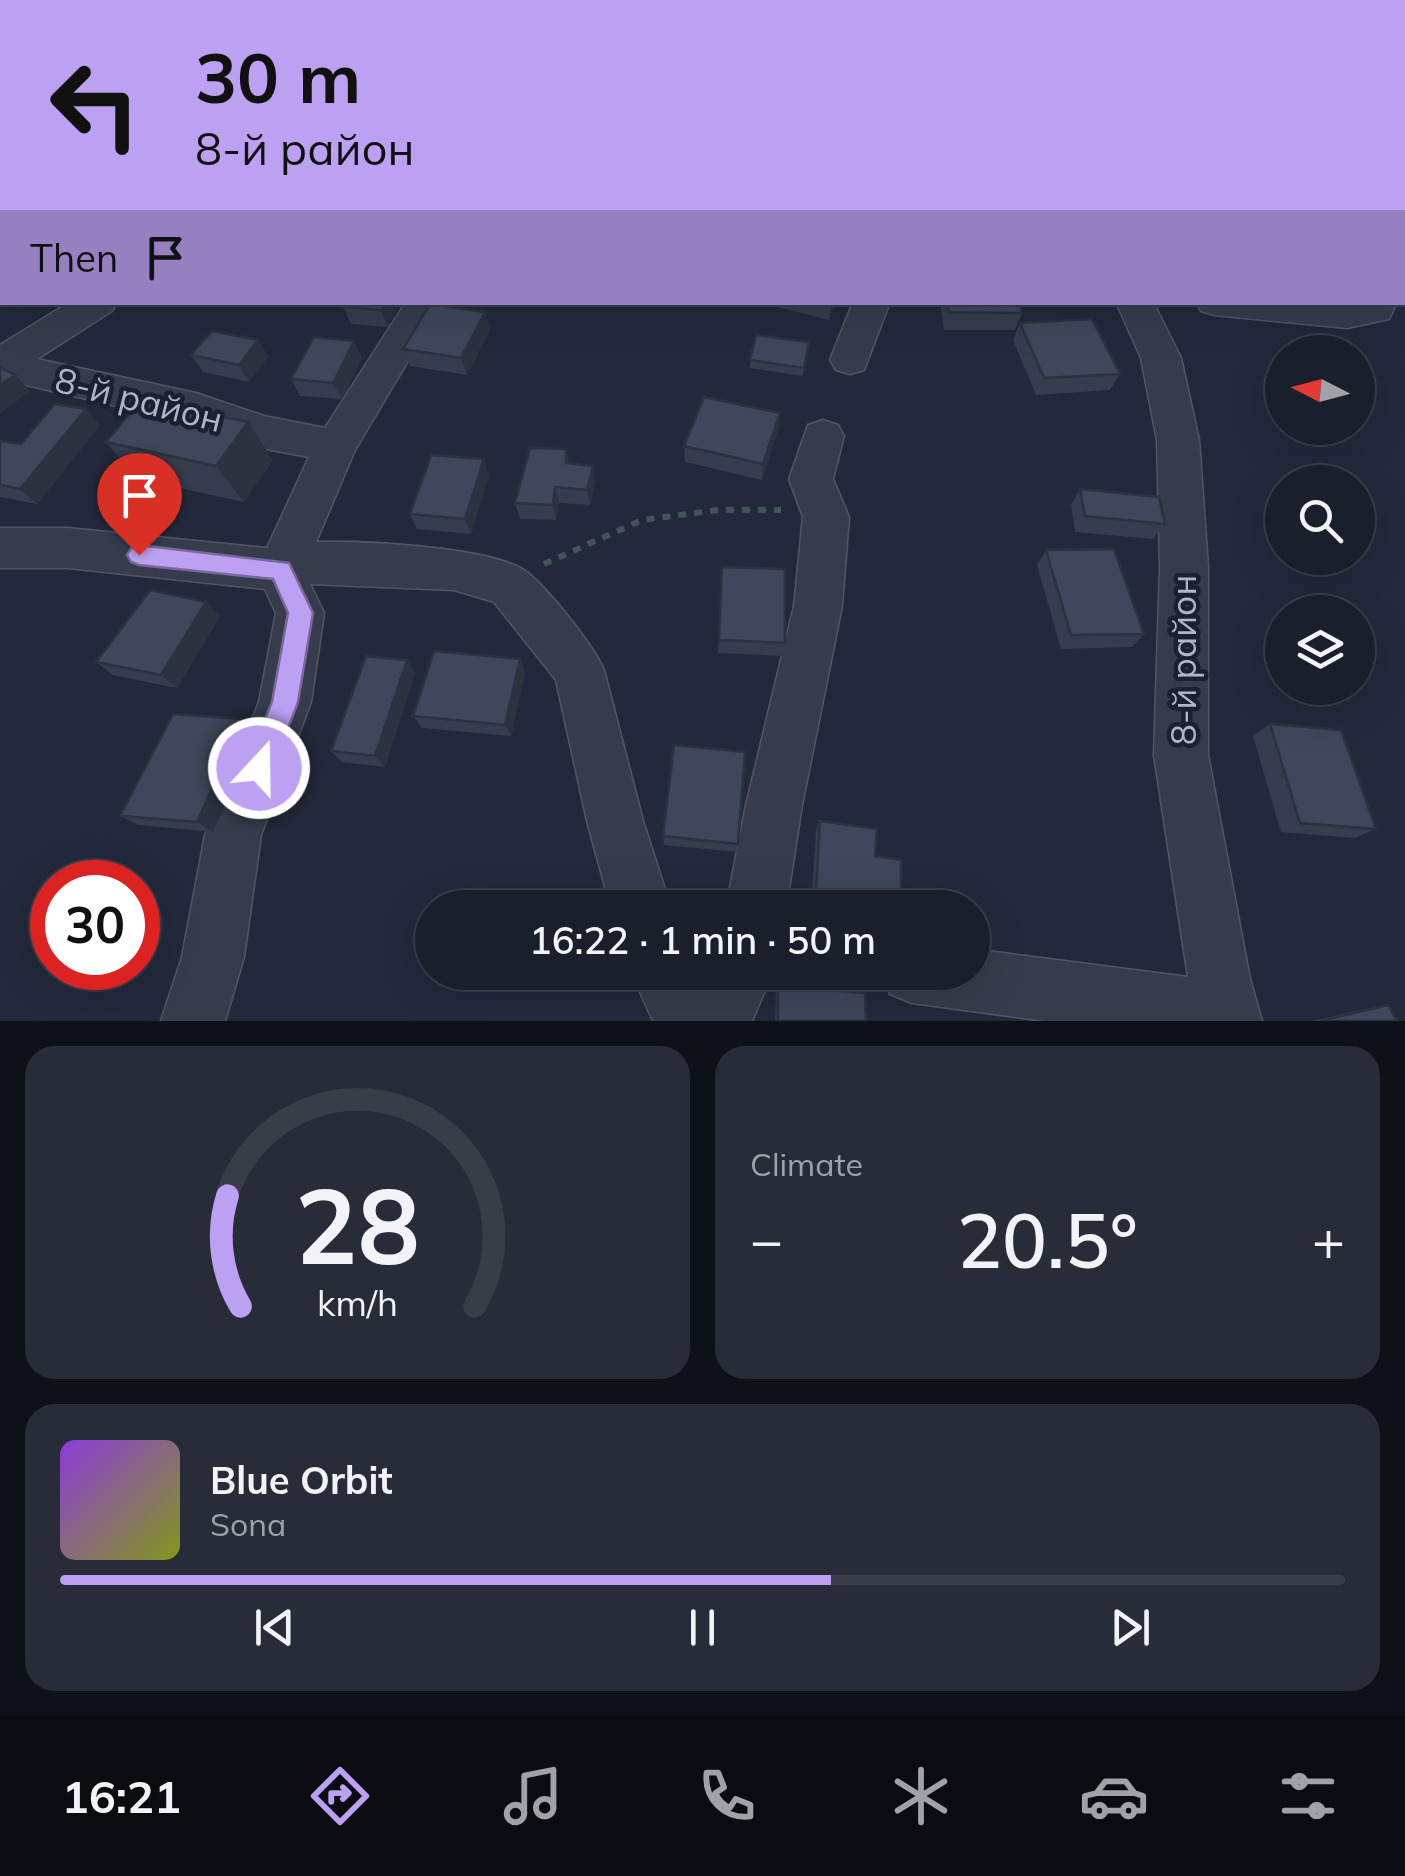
<!DOCTYPE html>
<meta charset="utf-8">
<style>
body{margin:0;font-family:Mulish,sans-serif;background:#272c38;color:#f1f3f6;height:100vh;display:flex;flex-direction:column;font-size:38px;white-space:nowrap}
*{box-sizing:border-box;margin:0}
p{font-size:32px;color:#9fa2a9}
.icon{flex:none;width:55px;height:55px;fill:none;stroke:currentColor;stroke-width:2;stroke-linecap:round;stroke-linejoin:round}
.map{position:relative;height:1021px;overflow:hidden}
.details{display:flex;flex-direction:column;gap:25px;padding:25px;background:#0e1118;flex:1}
.details>*{flex:none}
.banner{position:absolute;left:0px;top:0px;width:1405px;height:305px;box-shadow:0 10px 40px #0002,0 0 0 2px #383d48;background:#bca0f2;color:#111;overflow:hidden}
.needle{width:65px;rotate:276deg}
.fabs{position:absolute;left:1265px;top:335px;display:grid;gap:20px}
.fabs a{display:grid;place-items:center;width:110px;height:110px;border-radius:50%;background:#1a1f2c;box-shadow:0 10px 40px #0002,0 0 0 2px #383d48;font-size:50px}
.speed{position:absolute;left:30px;top:860px;display:flex;gap:20px;font-size:50px;font-weight:700;text-align:center}
.speed>*{display:grid;place-content:center;width:130px;height:130px;border-radius:50%;background:#1a1f2c;box-shadow:0 10px 40px #0002,0 0 0 2px #383d48;line-height:1}
.speed .limit{border:15px solid #d22;background:#fff;color:#111}
.pin{position:absolute;display:grid;place-items:center;width:85px;height:85px;color:#fff;margin:-102px -42px;border-radius:50% 50% 50% 0;rotate:-45deg;box-shadow:0 0 10px #0007}
.pin .icon{rotate:45deg}
.me{position:absolute;width:110px;margin:-55px;rotate:21deg;stroke-linejoin:round;filter:drop-shadow(0 0 8px #0008)}
.turn{display:flex;align-items:center;gap:35px;height:210px;padding:0 30px;font-size:45px}
.turn .icon{width:130px;height:130px;stroke-width:2.5}
.turn b{display:block;font-size:70px;line-height:85px}
.then{display:flex;align-items:center;height:95px;padding:0 30px;background:#0003;gap:20px;font-size:38px}
.big{font-size:75px;font-weight:600;line-height:1.1}
.details .widget{flex:1;display:flex;flex-direction:column;justify-content:center;gap:15px;min-width:0;padding:0 35px;border-radius:30px;background:#272c38}
.details .dial{align-items:center;gap:0}
.dial svg{height:260px;overflow:visible;fill:none;stroke:#383d48;stroke-width:7;stroke-linecap:round;text-anchor:middle}
.dial text{fill:#f1f3f6;stroke:none}
.song{display:flex;align-items:center;gap:30px}
.cover{width:120px;height:120px;border-radius:15px;background:linear-gradient(135deg,hsl(270 70% 55%),hsl(70 70% 35%))}
.played{height:10px;border-radius:5px;background:linear-gradient(90deg,#bca0f2 60%,#383d48 60%)}
.keys{display:flex;justify-content:space-around;direction:ltr}
.heat{display:flex;justify-content:space-between;align-items:center;font-size:55px;direction:ltr}
.details .tiles{flex:1;display:grid;gap:25px;grid-template-columns:1fr 1fr}
.widget:last-child{grid-column:span 2}
.trip{position:absolute;left:415px;top:890px;width:575px;height:100px;border-radius:50px;background:#1a1f2c;box-shadow:0 10px 40px #0002,0 0 0 2px #383d48;font-weight:600;line-height:100px;text-align:center}
.dock{display:flex;height:160px;justify-content:space-around;align-items:center;background:#0a0c12;color:#9fa2a9}
.dock .icon{width:70px;height:70px}
.dock .active{color:#bca0f2}
.dock b{font-size:45px;color:#f1f3f6}
.map>svg:first-child{display:block}
.lines{fill:none;stroke-linecap:round;stroke-linejoin:round}
.minor-casing{stroke:#515666;stroke-width:3}
.path-far1{stroke:#425359;stroke-width:4;stroke-dasharray:5 5;stroke-linecap:butt}
.path{stroke:#425359;stroke-width:6;stroke-dasharray:8 8;stroke-linecap:butt}
.minor{fill:#363c4b;fill-rule:evenodd}
.rail{stroke:#575f72;stroke-width:5;stroke-dasharray:6 6;stroke-linecap:butt}
.wall{fill:#353d4e}
.shaded-wall{fill:#2b3240}
.building{fill:#3e475b;stroke:#2b3240;stroke-width:2.5}
.route{fill:#bca0f2;stroke:#7a689d;stroke-width:2.5}
.labels{text-anchor:middle;dominant-baseline:central;stroke-width:9;stroke-linejoin:round;paint-order:stroke}
.street-label{font-size:35px;fill:#b1b6c7;stroke:#1b2130}
</style>
<div class="map">
<svg width="1405" height="1021" viewBox="0 0 1405 1021">
<rect width="100%" height="100%" fill="#22293b"/>
<g class="lines">
<g class="minor-casing">
<g id="minor">
<rect x="80" y="0" width="26" height="2"/>
<path d="M 246,0 L 320,0 L 245,2 Z"/>
<path d="M 384,0 L 410,0 L 411,2 L 385,2 Z"/>
<path d="M 989,0 L 1022,0 L 1023,2 L 991,2 Z"/>
<path d="M 2,71 L 2,89 L 0,90 L 0,72 Z"/>
<path d="M 1402,154 L 1405,155 L 1405,175 L 1402,174 Z"/>
<path d="M 0,155 L 2,156 L 2,178 L 0,177 Z"/>
<path d="M 70,302 L 117,302 L 112,311 L 37,359 L 196,393 L 264,416 L 325,428 L 406,302 L 443,302 L 355,450 L 316,542 C 360,541 495,546 528,573 C 549,590 594,646 604,670 L 643,821 L 671,908 L 611,908 L 587,821 L 556,680 L 494,602 L 454,590 L 310,584 L 324,613 L 311,702 L 261,835 L 244,957 L 225,1021 L 161,1021 L 182,957 L 205,835 L 259,702 L 276,613 L 265,589 L 68,568 L 0,568 L 0,528 L 68,528 L 267,548 L 309,457 L 261,448 L 190,423 L 0,379 L 0,345 Z"/>
<path d="M 853,302 L 890,302 L 864,370 L 850,374 L 836,370 L 830,360 Z"/>
<path d="M 1116,302 L 1153,302 L 1181,358 L 1199,440 L 1208,566 L 1208,755 L 1250,979 L 1262,1021 L 1045,1021 L 912,1003 L 890,994 L 881,972 L 972,972 L 972,949 L 1188,977 L 1154,755 L 1160,566 L 1157,440 L 1141,358 Z"/>
<path d="M 1196,302 L 1397,302 L 1389,319 L 1347,328 L 1214,315 L 1201,311 Z"/>
<path d="M 823,420 L 838,425 L 844,436 L 833,479 L 849,517 L 842,606 L 802,805 L 786,908 L 726,908 L 746,805 L 794,606 L 803,517 L 789,479 L 808,425 Z"/>
<path d="M 631,972 L 696,972 L 703,986 L 709,972 L 773,972 L 752,1021 L 653,1021 Z"/>
</g>
</g>
<path class="path-far1" d="M 955,0 L 963,2"/>
<path class="path" d="M 544,564 L 642,520 L 718,510 L 781,510"/>
<use href="#minor" class="minor"/>
<g class="rail">
<path d="M 1066,0 L 1073,2"/>
<path d="M 1144,0 L 1148,2"/>
</g>
</g>
<g class="wall">
<rect x="630" y="0" width="114" height="2"/>
<path d="M 1405,208 L 1405,259 L 1402,259 L 1402,224 Z"/>
<path d="M 399,302 L 388,327 L 351,324 L 343,307 Z"/>
<path d="M 758,302 L 835,302 L 829,320 Z"/>
<path d="M 940,302 L 1019,302 L 1022,313 L 1015,330 L 944,330 Z"/>
<path d="M 1020,323 L 1120,374 L 1110,390 L 1036,395 L 1013,340 Z"/>
<path d="M 490,329 L 467,375 L 410,366 L 403,349 Z"/>
<path d="M 258,340 L 268,357 L 249,382 L 203,372 L 191,355 Z"/>
<path d="M 809,342 L 803,376 L 750,368 L 750,360 Z"/>
<path d="M 362,358 L 342,399 L 300,396 L 291,379 Z"/>
<path d="M 780,413 L 778,430 L 762,480 L 685,462 L 684,446 Z"/>
<path d="M 100,425 L 37,504 L 0,497 L 0,441 L 21,444 Z"/>
<path d="M 106,442 L 273,460 L 244,502 L 138,479 Z"/>
<path d="M 566,449 L 569,464 L 595,482 L 590,505 L 559,503 L 556,520 L 520,519 L 515,503 Z"/>
<path d="M 489,475 L 471,534 L 417,529 L 410,514 Z"/>
<path d="M 1080,489 L 1165,524 L 1153,539 L 1075,532 L 1071,505 Z"/>
<path d="M 1046,550 L 1144,634 L 1132,647 L 1061,649 L 1037,565 Z"/>
<path d="M 722,567 L 785,643 L 783,656 L 718,653 Z"/>
<path d="M 220,616 L 177,688 L 113,675 L 96,662 Z"/>
<path d="M 520,659 L 525,672 L 511,736 L 422,728 L 413,716 Z"/>
<path d="M 407,660 L 415,673 L 385,767 L 342,762 L 331,751 Z"/>
<path d="M 1270,724 L 1376,829 L 1355,838 L 1281,832 L 1253,736 Z"/>
<path d="M 257,731 L 213,832 L 139,825 L 120,816 Z"/>
<path d="M 745,752 L 737,852 L 664,845 L 663,836 Z"/>
<path d="M 820,821 L 875,856 L 901,908 L 811,908 L 816,830 Z"/>
<path d="M 778,986 L 866,1021 L 775,1021 L 776,991 Z"/>
<path d="M 1388,1005 L 1397,1021 L 1312,1021 L 1364,1009 Z"/>
</g>
<g class="shaded-wall">
<path d="M 2,213 L 2,250 L 0,251 L 0,215 Z"/>
<path d="M 385,302 L 399,302 L 388,327 L 381,310 Z"/>
<path d="M 835,302 L 829,320 L 831,303 Z"/>
<path d="M 485,312 L 490,329 L 467,375 L 461,358 Z"/>
<path d="M 258,340 L 268,357 L 249,382 L 239,365 Z"/>
<path d="M 354,341 L 362,358 L 342,399 L 333,383 Z"/>
<path d="M 15,375 L 30,391 L 0,414 L 0,385 Z"/>
<path d="M 86,409 L 100,425 L 37,504 L 20,489 Z"/>
<path d="M 780,413 L 778,430 L 762,480 L 763,464 Z"/>
<path d="M 248,422 L 273,460 L 244,502 L 216,466 Z"/>
<path d="M 484,459 L 489,475 L 471,534 L 465,519 Z"/>
<path d="M 593,466 L 595,482 L 590,505 L 587,490 Z"/>
<path d="M 555,487 L 559,503 L 556,520 L 553,505 Z"/>
<path d="M 206,602 L 220,616 L 177,688 L 161,675 Z"/>
<path d="M 520,659 L 525,672 L 511,736 L 505,725 Z"/>
<path d="M 407,660 L 415,673 L 385,767 L 375,756 Z"/>
<path d="M 243,719 L 257,731 L 213,832 L 197,822 Z"/>
</g>
<g class="building">
<path d="M 509,0 L 546,0 L 546,2 L 508,2 Z"/>
<path d="M 0,180 L 2,182 L 2,213 L 0,215 Z"/>
<path d="M 346,302 L 385,302 L 381,310 L 343,307 Z"/>
<path d="M 947,302 L 1019,302 L 1022,313 L 949,312 Z"/>
<path d="M 430,304 L 485,312 L 461,358 L 403,349 Z"/>
<path d="M 1092,319 L 1120,374 L 1044,378 L 1020,323 Z"/>
<path d="M 212,331 L 258,340 L 239,365 L 191,355 Z"/>
<path d="M 756,335 L 809,342 L 804,368 L 750,360 Z"/>
<path d="M 314,337 L 354,341 L 333,383 L 291,379 Z"/>
<path d="M 0,367 L 15,375 L 0,385 Z"/>
<path d="M 704,397 L 780,413 L 763,464 L 684,446 Z"/>
<path d="M 141,400 L 248,422 L 216,466 L 106,442 Z"/>
<path d="M 55,404 L 86,409 L 20,489 L 0,485 L 0,441 L 21,444 Z"/>
<path d="M 530,448 L 566,449 L 566,463 L 593,466 L 587,490 L 555,487 L 553,505 L 515,503 Z"/>
<path d="M 431,455 L 484,459 L 465,519 L 410,514 Z"/>
<path d="M 1080,489 L 1159,497 L 1165,524 L 1085,516 Z"/>
<path d="M 1114,549 L 1144,634 L 1071,635 L 1046,550 Z"/>
<path d="M 722,567 L 785,569 L 785,643 L 719,640 Z"/>
<path d="M 150,590 L 206,602 L 161,675 L 96,662 Z"/>
<path d="M 434,651 L 520,659 L 505,725 L 413,716 Z"/>
<path d="M 366,656 L 407,660 L 375,756 L 331,751 Z"/>
<path d="M 173,714 L 243,719 L 197,822 L 120,816 Z"/>
<path d="M 1270,724 L 1341,730 L 1376,829 L 1300,823 Z"/>
<path d="M 674,745 L 745,752 L 738,844 L 663,836 Z"/>
<path d="M 820,821 L 877,829 L 875,856 L 901,860 L 901,908 L 815,908 Z"/>
<path d="M 778,986 L 865,993 L 866,1021 L 778,1021 Z"/>
<path d="M 1388,1005 L 1397,1021 L 1320,1021 Z"/>
</g>
<path class="route" d="M 139,545 L 289,563 L 313,613 L 298,702 L 269,778 L 259,782 L 249,778 L 245,768 L 272,702 L 288,613 L 273,579 L 139,565 L 131,562 L 127,555 L 131,548 Z"/>
<g class="labels">
<g class="street-label">
<text transform="translate(139 399) rotate(14)">8-й район</text>
<text transform="translate(1183 660) rotate(-90)">8-й район</text>
</g>
</g>
</svg>
<div class="fabs">
<a><svg class="needle" viewBox="-14 -14 28 28"><path d="M0-13l5 13h-10z" fill="#e53935"/><path d="M0 13l5-13h-10z" fill="#9fa2a9"/></svg></a>
<a><svg class="icon" aria-label="search" viewBox="0 0 24 24"><circle cx="10" cy="10" r="6"/><path d="M15 15l6 6"/></svg></a>
<a><svg class="icon" aria-label="layers" viewBox="0 0 24 24"><path d="M12 4l9 5-9 5-9-5zM3 14l9 5 9-5"/></svg></a>
</div>
<div class="speed"><div class="limit">30</div></div>
<div class="pin" style="left:139px;top:555px;background:#d93025"><svg class="icon" aria-label="arrive" viewBox="0 0 24 24"><path d="M6 21V4h12l-3 4 3 4H6"/></svg></div>
<svg class="me" style="left:259px;top:768px" viewBox="-20 -20 40 40"><circle r="17" fill="#bca0f2" stroke="#fff" stroke-width="3"/><path d="M0-11L8 9 0 5-8 9z" fill="#fff"/></svg>
<div class="trip">16:22 · 1 min · 50 m</div>
<div class="banner">
<div class="turn"><svg class="icon" aria-label="left" viewBox="0 0 24 24"><path d="M17 20v-9H6M10 6l-5 5 5 5"/></svg><div><b>30 m</b>8-й район</div></div>
<div class="then">Then<svg class="icon" aria-label="arrive" viewBox="0 0 24 24"><path d="M6 21V4h12l-3 4 3 4H6"/></svg></div>
</div>
</div>
<section class="details">
<div class="tiles">
<div class="widget dial"><svg viewBox="0 0 100 80">
<path d="M14 69A42 42 0 1 1 86 69"/>
<path d="M14 69A42 42 0 0 1 10 35" stroke="#bca0f2"/>
<text x="50" y="56" font-size="32" font-weight="700">28</text>
<text x="50" y="72" font-size="11">km/h</text>
</svg></div>
<div class="widget"><p>Climate</p>
<div class="heat"><a>−</a><b class="big">20.5°</b><a>+</a></div>
</div>
<div class="widget">
<div class="song"><i class="cover"></i><div><b>Blue Orbit</b><p>Sona</p></div></div>
<div class="played"></div>
<div class="keys"><svg class="icon" aria-label="previous" viewBox="0 0 24 24"><path d="M18 5L8 12l10 7zM5 5v14"/></svg><svg class="icon" aria-label="pause" viewBox="0 0 24 24"><path d="M8 5v14M16 5v14"/></svg><svg class="icon" aria-label="next" viewBox="0 0 24 24"><path d="M6 5l10 7-10 7zM19 5v14"/></svg></div>
</div>
</div>
</section>
<nav class="dock">
<b>16:21</b>
<svg class="icon active" aria-label="directions" viewBox="0 0 24 24"><path d="M12 3l9 9-9 9-9-9zM9 14v-3h6M13 9l2 2-2 2"/></svg>
<svg class="icon" aria-label="music" viewBox="0 0 24 24"><path d="M9 18V5l10-2v13"/><circle cx="6" cy="18" r="3"/><circle cx="16" cy="16" r="3"/></svg>
<svg class="icon" aria-label="phone" viewBox="0 0 24 24"><path d="M5 4h4l2 5-3 2q2 4 5 5l2-3 5 2v4C11 20 4 13 5 4z"/></svg>
<svg class="icon" aria-label="climate" viewBox="0 0 24 24"><path d="M12 3v18M4 7l16 10M4 17L20 7"/></svg>
<svg class="icon" aria-label="car" viewBox="0 0 24 24"><path d="M5 17H2v-5l4-1 3-4h7l3 4 3 1v5h-3M9 17h6M6 11h13"/><circle cx="7" cy="17" r="2"/><circle cx="17" cy="17" r="2"/></svg>
<svg class="icon" aria-label="filters" viewBox="0 0 24 24"><path d="M4 7h16M4 17h16"/><circle cx="9" cy="7" r="2"/><circle cx="15" cy="17" r="2"/></svg>
</nav>
